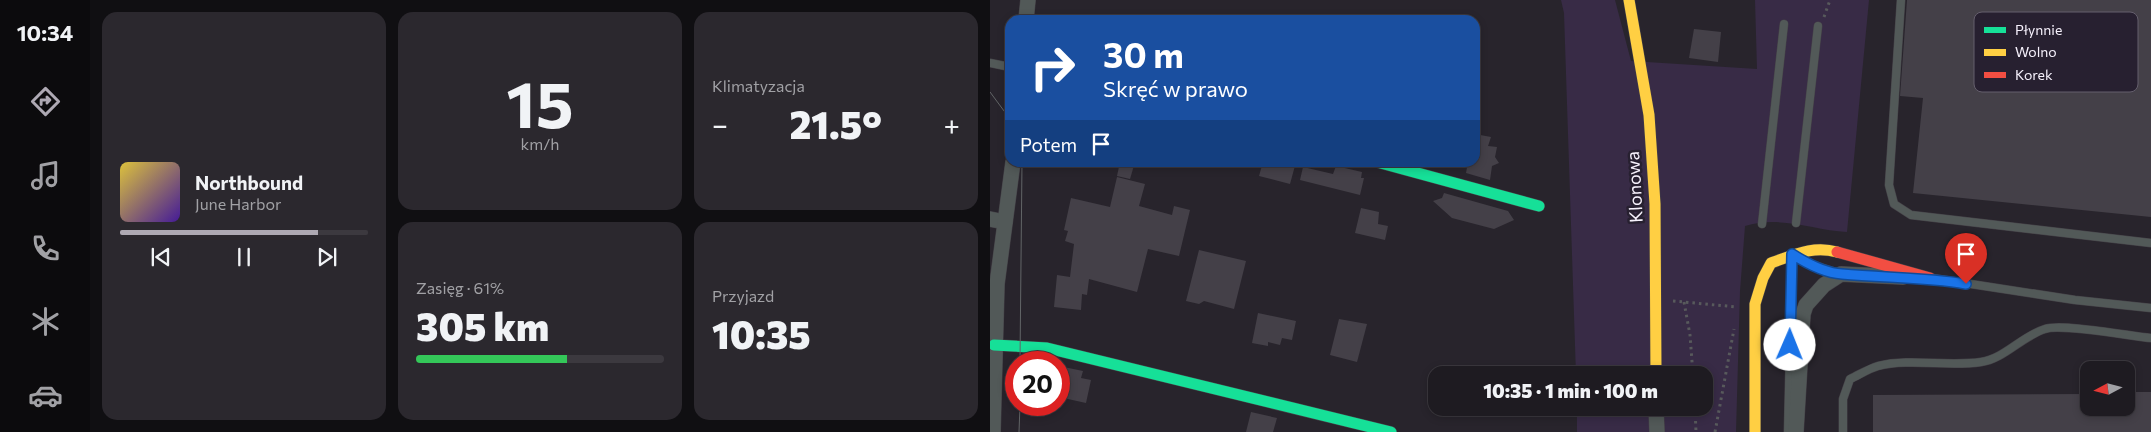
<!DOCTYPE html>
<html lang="pl">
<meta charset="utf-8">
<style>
body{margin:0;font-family:Commissioner,sans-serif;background:#2b282e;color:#f1f3f6;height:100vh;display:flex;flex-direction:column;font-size:19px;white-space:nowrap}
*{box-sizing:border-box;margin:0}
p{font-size:16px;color:#a1a1a5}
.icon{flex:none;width:28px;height:28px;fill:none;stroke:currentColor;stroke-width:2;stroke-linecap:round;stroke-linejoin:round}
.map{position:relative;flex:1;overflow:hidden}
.drawer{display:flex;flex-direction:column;gap:12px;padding:12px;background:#100f12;width:900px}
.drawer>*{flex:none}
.hud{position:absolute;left:15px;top:15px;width:475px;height:152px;border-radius:15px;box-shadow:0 2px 8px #0003,0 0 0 1px #3c393f;background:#1a4fa0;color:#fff;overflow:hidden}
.needle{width:32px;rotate:263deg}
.controls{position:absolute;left:1090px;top:361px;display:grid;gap:10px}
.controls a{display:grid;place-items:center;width:55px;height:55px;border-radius:10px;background:#1e1b21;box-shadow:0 2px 8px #0003,0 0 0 1px #3c393f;font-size:25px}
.speed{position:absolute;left:15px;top:351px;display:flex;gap:10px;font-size:25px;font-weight:700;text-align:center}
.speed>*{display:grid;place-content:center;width:65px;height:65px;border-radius:50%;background:#1e1b21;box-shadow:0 2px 8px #0003,0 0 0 1px #3c393f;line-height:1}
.speed .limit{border:8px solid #d22;background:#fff;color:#111}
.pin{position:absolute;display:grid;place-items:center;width:42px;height:42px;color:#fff;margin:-51px -21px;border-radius:50% 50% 50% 0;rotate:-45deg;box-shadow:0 0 5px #0007}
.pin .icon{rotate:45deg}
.me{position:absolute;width:55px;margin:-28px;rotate:1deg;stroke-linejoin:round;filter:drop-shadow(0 0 4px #0008)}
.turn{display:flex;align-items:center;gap:18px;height:105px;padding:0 15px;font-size:22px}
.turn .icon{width:65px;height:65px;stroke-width:2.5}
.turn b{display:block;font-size:35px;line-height:42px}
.then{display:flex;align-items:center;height:48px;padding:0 15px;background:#0003;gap:10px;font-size:19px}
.big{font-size:38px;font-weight:800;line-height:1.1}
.drawer .card{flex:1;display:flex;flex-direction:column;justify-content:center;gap:8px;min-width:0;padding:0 18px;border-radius:15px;background:#2b282e}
.drawer .dial{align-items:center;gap:0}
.dial b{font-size:65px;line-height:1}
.song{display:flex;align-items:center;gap:15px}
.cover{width:60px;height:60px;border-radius:8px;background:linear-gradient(135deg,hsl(50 70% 55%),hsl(260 70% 35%))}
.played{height:5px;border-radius:2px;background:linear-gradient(90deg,#aea9b3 80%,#3c393f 80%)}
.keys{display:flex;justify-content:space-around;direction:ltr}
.heat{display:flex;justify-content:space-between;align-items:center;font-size:28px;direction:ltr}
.charge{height:8px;border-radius:4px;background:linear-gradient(90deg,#34c759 61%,#3c393f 0)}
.drawer .tiles{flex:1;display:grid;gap:12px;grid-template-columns:repeat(3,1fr)}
.card:first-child{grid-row:span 2}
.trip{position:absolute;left:438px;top:366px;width:285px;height:50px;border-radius:15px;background:#1e1b21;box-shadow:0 2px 8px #0003,0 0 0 1px #3c393f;font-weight:800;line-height:50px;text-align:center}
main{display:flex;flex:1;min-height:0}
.tab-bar{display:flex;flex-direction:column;width:90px;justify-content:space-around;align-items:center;background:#0c0b0d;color:#a1a1a5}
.tab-bar .icon{width:35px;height:35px}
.tab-bar .current{color:#aea9b3}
.tab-bar b{font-size:22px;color:#f1f3f6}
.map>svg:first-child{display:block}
.green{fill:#382b46}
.building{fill:#444048}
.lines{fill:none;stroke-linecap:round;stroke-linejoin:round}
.lane-casing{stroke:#454248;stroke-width:9}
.street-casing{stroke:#454248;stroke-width:16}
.fast-casing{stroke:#454248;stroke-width:12}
.slow-casing{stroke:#454248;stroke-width:12}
.jam-casing{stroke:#454248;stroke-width:12}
.path{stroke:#585a5c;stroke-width:3;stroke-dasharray:2.5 4;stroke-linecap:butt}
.lane{stroke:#525958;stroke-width:8}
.street{stroke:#525958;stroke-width:15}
.fast{stroke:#16e098;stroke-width:11}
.slow{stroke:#ffcf43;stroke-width:11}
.jam{stroke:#f24e42;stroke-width:11}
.tram{stroke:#626567;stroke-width:1}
.route-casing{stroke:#114b97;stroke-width:12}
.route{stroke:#1a73e8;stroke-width:9}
.labels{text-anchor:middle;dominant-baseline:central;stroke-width:5;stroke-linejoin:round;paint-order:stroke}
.street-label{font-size:18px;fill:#f6f1fc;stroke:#272030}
.key{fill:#272030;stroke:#655f6d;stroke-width:1}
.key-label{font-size:14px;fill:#f6f1fc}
</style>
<main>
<nav class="tab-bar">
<b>10:34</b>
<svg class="icon current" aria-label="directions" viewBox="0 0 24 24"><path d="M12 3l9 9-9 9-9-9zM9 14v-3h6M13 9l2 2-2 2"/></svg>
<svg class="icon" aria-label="music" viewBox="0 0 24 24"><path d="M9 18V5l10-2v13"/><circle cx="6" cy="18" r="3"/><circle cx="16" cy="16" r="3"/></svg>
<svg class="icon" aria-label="phone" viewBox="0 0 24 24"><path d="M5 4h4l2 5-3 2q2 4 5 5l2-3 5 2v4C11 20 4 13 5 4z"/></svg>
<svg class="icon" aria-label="climate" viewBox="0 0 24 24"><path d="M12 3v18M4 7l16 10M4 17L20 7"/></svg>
<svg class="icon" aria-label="car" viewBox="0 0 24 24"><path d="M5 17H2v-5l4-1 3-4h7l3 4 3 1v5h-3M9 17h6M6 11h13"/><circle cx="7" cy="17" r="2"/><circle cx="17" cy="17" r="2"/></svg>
</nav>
<section class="drawer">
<div class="tiles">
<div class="card">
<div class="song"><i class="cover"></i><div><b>Northbound</b><p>June Harbor</p></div></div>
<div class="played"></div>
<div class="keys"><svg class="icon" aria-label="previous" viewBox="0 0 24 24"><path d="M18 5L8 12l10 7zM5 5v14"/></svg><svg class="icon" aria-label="pause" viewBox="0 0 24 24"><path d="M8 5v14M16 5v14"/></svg><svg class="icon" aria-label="next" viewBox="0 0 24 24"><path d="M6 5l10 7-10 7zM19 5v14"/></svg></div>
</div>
<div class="card dial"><b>15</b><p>km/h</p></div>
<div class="card"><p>Klimatyzacja</p>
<div class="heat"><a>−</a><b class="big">21.5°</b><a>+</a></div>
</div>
<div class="card"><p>Zasięg · 61%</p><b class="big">305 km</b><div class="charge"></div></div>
<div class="card"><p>Przyjazd</p><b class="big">10:35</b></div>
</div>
</section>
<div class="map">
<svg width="1161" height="432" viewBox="0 0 1161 432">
<rect width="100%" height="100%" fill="#28242c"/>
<path class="green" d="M 571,0 L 625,0 L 641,61 L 767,69 L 765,0 L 879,0 L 857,232 C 823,230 789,215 755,226 L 750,291 L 746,432 L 587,432 L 587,408 L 714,408 L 714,375 L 586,375 L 574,13 Z"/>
<g class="building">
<path d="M 917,0 L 1161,0 L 1161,217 L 923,193 L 933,98 L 910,96 Z"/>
<path d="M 704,29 L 731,32 L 728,62 L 699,58 Z"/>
<path d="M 485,134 L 501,137 L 498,146 L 507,147 L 505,157 L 509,163 L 502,166 L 500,180 L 476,173 L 478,162 L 485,162 Z"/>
<path d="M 130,162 L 145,162 L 140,179 L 127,176 Z"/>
<path d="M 273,162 L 306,162 L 300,184 L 269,176 Z"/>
<path d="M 346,166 L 372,172 L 371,178 L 374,178 L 370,195 L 310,180 L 313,167 L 343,174 Z"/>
<path d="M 127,177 L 155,184 L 149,206 L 182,215 L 184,206 L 200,210 L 189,256 L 158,249 L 147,292 L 99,279 L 97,295 L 92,294 L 91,310 L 64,307 L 67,275 L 80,277 L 84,244 L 75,241 L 78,231 L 74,230 L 81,198 L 120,207 Z"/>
<path d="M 454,193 L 518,211 L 524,220 L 504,229 L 462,218 L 443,201 L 452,198 Z"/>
<path d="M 371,208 L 389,212 L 388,224 L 398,226 L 395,240 L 365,233 Z"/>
<path d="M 209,250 L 256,261 L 244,309 L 214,301 L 209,304 L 196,301 Z"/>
<path d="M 268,313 L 306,321 L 302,340 L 292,338 L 290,345 L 278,342 L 278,346 L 262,343 Z"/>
<path d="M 349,319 L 377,324 L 367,362 L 340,355 Z"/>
<path d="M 69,366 L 93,371 L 91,378 L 101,380 L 96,403 L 69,397 Z"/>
<path d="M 1136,392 L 1161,392 L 1161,432 L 883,432 L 883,395 L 1099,394 L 1099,408 L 1136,408 Z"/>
<path d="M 261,412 L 287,418 L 283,432 L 256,432 Z"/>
</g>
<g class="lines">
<g class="lane-casing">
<g id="lane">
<path d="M 911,0 L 899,185 L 904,204 L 921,215 L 1161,243"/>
<path d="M 0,63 L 20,67"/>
<path d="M 806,223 L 828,26"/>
<path d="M 772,224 L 794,24"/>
<path d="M 806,256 L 815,262 L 851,274"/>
<path d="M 942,278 L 1085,300 L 1161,308"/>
<path d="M 798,432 L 802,257"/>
<path d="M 853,432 L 853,399 L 860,379 C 869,375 878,369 888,366 C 921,358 957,367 991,362 C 1014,359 1032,336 1055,329 C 1071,323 1140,336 1161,338"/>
</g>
</g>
<g class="street-casing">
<g id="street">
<path d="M 36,20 L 38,0"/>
<path d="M 0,219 L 15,222"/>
<path d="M 666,408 L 667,432"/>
<path d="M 3,432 L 7,284 L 23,162"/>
<path d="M 806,432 L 813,314 L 816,305 L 834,285 L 851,274 L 913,277"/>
</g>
</g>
<g class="fast-casing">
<g id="fast">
<path d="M 387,162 L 549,206"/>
<path d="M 4,345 L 57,348 L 401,432"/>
</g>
</g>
<g class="slow-casing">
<g id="slow">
<path d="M 639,0 L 659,115 L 665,204 L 666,375"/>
<path d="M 765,432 L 765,304 L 773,278 L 781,263 C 804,255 823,245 847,252"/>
</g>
</g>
<g class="jam-casing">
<path id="jam" d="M 847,252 L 940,278"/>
</g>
<g class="path">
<path d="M 834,17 L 840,0"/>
<path d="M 683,301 L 747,307"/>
<path d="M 694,302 L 700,335 L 703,375"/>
<path d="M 705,408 L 706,432"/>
<path d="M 725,432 L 744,329"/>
</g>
<use href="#lane" class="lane"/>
<use href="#street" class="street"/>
<use href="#fast" class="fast"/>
<use href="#slow" class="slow"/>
<use href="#jam" class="jam"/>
<g class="tram">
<path d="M 0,92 L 20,119"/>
<path d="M 30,362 L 32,162"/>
<path d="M 29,432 L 30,405"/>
</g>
</g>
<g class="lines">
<g class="route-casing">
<path id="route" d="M 800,345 L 802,254 C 816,263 835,273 852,274 C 894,278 935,277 976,284"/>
</g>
<use href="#route" class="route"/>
</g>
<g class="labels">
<g class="street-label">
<text transform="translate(644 187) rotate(-93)">Klonowa</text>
</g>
</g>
<rect x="984" y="12" width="164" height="80" rx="8" class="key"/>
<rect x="994" y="27" width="22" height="6" fill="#16e098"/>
<rect x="994" y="49" width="22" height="7" fill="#ffcf43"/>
<rect x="994" y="72" width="22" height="6" fill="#f24e42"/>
<g class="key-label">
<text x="1025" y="35">Płynnie</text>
<text x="1025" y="57">Wolno</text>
<text x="1025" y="80">Korek</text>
</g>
</svg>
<div class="controls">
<a><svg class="needle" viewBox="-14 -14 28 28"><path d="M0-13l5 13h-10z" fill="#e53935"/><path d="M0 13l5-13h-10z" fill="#a1a1a5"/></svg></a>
</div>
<div class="speed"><div class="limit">20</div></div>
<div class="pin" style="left:976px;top:284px;background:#d93025"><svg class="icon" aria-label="arrive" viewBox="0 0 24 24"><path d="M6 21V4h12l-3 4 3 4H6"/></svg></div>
<svg class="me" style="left:800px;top:345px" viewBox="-20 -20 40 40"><circle r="19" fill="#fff"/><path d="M0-13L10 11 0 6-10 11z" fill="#1a73e8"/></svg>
<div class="trip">10:35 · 1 min · 100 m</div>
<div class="hud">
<div class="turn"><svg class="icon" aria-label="right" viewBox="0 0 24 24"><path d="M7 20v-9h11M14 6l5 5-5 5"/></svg><div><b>30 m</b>Skręć w prawo</div></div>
<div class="then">Potem<svg class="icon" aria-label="arrive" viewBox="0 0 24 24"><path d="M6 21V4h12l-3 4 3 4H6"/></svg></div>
</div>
</div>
</main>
